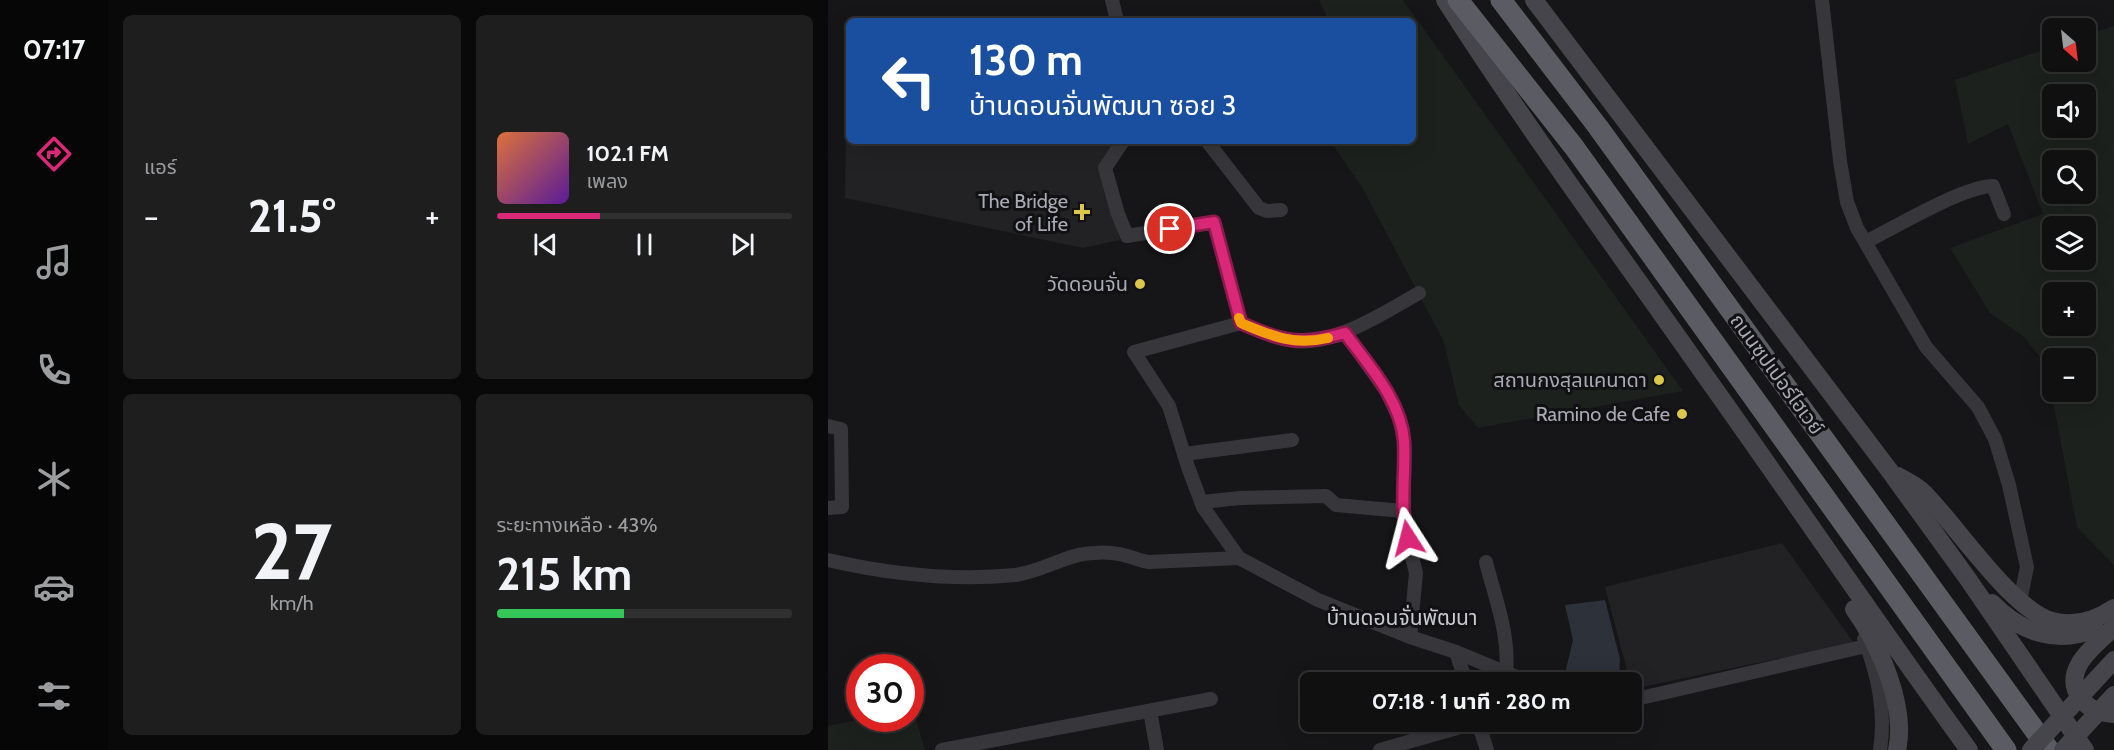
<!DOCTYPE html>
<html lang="th">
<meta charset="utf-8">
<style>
body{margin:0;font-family:Cabin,"Noto Sans Thai",sans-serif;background:#1e1e1f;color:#f1f3f6;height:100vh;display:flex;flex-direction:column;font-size:22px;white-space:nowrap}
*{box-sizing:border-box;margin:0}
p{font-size:20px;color:#9c9d9f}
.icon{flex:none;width:33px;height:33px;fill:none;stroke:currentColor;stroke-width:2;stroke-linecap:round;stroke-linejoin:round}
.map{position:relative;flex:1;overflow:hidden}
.drawer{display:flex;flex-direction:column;gap:15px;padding:15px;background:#090909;width:720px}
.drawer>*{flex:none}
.guide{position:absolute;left:18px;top:18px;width:570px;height:126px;border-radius:9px;box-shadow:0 6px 24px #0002,0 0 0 2px #303031;background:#1a4fa0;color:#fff;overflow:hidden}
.needle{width:39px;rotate:152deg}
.controls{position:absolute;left:1214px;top:18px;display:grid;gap:12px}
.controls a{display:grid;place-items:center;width:54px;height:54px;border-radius:9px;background:#101011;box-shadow:0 6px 24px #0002,0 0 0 2px #303031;font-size:30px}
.speed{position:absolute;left:18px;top:654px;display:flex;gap:12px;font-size:30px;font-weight:700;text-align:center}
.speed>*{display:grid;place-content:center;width:78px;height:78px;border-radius:50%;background:#101011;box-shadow:0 6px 24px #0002,0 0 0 2px #303031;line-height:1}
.speed .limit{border:9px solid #d22;background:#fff;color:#111}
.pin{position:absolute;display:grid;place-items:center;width:51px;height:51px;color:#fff;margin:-26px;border:3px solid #fff;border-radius:50%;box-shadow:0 2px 6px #0007}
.me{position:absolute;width:66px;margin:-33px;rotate:351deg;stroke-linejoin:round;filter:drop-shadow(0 0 4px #0008)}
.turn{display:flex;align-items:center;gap:21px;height:126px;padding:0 24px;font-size:27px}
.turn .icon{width:78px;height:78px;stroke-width:2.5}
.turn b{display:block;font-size:42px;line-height:51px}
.big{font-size:45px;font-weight:700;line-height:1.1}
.drawer .tile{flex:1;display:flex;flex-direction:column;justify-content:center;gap:9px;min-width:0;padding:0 21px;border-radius:9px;background:#1e1e1f}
.drawer .dial{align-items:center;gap:0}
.dial b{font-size:78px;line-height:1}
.song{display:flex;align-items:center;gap:18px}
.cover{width:72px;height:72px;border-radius:9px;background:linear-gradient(135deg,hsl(20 70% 55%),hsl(270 70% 35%))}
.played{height:6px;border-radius:3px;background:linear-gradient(90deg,#db2777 35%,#303031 35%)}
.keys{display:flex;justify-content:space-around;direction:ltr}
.heat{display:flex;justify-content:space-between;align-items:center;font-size:33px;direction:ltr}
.charge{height:9px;border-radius:4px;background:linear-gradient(90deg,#34c759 43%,#303031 0)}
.drawer .tiles{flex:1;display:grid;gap:15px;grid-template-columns:repeat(2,1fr)}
.trip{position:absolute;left:472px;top:672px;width:342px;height:60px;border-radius:9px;background:#101011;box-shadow:0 6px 24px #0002,0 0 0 2px #303031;font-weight:700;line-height:60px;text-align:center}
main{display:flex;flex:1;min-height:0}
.menu{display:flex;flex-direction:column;width:108px;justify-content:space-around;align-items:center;background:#060607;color:#9c9d9f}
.menu .icon{width:42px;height:42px}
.menu .active{color:#db2777}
.menu b{font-size:27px;color:#f1f3f6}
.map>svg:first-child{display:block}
.built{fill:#222124}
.green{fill:#1c211e;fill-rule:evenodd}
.water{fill:#2d3139}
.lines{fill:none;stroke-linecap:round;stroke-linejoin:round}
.minor{stroke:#37373b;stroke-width:14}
.secondary{stroke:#45454b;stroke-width:18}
.trunk{stroke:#5b5c63;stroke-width:21}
.secondary-bridge{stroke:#45454b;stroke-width:18}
.route-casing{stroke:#8e194d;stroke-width:15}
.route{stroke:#db2777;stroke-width:10}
.slow{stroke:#f59e0b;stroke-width:10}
.poi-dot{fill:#dbc749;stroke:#111012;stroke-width:2}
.labels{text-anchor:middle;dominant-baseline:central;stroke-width:6;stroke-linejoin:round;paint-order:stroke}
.poi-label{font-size:20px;fill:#a9aab5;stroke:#111012;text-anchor:end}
.street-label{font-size:20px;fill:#a9aab5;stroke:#111012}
.neighbourhood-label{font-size:21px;fill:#c9cad2;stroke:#111012}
</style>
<main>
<nav class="menu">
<b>07:17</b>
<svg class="icon active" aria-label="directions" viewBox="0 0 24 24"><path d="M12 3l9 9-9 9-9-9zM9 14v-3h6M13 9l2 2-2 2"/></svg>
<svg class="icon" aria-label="music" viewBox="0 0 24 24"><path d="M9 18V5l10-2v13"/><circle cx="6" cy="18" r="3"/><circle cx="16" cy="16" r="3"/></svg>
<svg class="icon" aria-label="phone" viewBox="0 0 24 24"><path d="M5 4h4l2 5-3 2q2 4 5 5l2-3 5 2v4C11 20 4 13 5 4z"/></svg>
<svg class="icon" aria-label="climate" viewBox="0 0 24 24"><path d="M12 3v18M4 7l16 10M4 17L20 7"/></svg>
<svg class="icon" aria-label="car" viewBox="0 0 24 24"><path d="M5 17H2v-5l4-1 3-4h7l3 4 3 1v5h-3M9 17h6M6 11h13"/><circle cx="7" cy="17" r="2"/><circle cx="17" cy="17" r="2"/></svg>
<svg class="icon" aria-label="filters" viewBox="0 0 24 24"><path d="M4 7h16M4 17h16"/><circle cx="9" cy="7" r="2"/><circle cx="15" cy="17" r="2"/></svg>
</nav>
<section class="drawer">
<div class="tiles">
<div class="tile"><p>แอร์</p>
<div class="heat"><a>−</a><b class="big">21.5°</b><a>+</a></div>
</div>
<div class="tile">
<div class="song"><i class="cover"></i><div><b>102.1 FM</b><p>เพลง</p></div></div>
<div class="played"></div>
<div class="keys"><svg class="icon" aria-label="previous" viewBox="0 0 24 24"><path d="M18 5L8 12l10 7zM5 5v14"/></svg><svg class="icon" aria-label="pause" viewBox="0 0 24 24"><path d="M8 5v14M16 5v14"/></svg><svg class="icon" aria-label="next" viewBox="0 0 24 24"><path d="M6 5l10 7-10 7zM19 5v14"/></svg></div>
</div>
<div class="tile dial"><b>27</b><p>km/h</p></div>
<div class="tile"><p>ระยะทางเหลือ · 43%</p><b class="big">215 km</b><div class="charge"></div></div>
</div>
</section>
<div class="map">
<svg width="1286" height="750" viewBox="0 0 1286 750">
<rect width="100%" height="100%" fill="#161517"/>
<g class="built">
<path d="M 21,133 L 21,141 L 290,141 L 273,165 L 292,240 L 255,248 L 17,198 L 18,134 Z"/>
<path d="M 954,543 L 1026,643 L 804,689 L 804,682 L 802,682 L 777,587 Z"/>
</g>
<g class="green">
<path d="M 491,0 L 575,0 L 855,391 L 650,428 L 631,405 L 616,342 L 534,187 L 502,141 L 585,141 L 585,21 L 501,21 Z"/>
<path d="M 1286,26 L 1286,565 L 1249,527 L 1218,365 L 1196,337 L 1162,313 L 1122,248 L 1215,214 L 1180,124 L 1140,144 L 1127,80 L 1224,47 L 1224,62 L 1257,62 L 1257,35 ZM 1224,94 L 1257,94 L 1257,128 L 1224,128 ZM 1224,160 L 1257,160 L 1257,194 L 1224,194 ZM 1224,226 L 1257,226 L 1257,260 L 1224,260 ZM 1224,292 L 1257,292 L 1257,326 L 1224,326 ZM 1224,358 L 1257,358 L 1257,392 L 1224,392 Z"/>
<path d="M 83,706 L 84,706 L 97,750 L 0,750 L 0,726 L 32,719 L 82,718 Z"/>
</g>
<path class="water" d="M 777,600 L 792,659 L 791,679 C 776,687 758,680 743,677 L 738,669 L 745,640 L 737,605 Z"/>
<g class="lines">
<g class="minor">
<path d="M 284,0 L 289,21"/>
<path d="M 994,0 L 1012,161 L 1019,202 L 1029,228 L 1098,347 L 1150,407 L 1167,439 L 1181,485 L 1199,567 L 1192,601"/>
<path d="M 295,141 L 277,168 L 290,214 L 299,236 L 386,222 L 413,323"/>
<path d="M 379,141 L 431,208 L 439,211 L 453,210"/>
<path d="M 1038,242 C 1067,227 1136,186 1165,186 L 1176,214"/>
<path d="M 413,323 L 306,352 L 341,406 L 360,467 L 375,507 L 411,558 L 490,600 L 582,637 L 628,652 L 701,682"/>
<path d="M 413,323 C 429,330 447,339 466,341 C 506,346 557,312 591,293"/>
<path d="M 517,333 L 559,392 L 572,420 L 576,441 L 576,525 L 588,573 L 582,637"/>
<path d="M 0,426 L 13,429 L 14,507 L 0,508"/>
<path d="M 356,454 L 464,440"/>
<path d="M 374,502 L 412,498 L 498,496 L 508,505 L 575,511"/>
<path d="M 0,560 C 61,574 125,581 187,575 C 215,572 239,553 267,553 C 276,552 290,553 299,556 C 307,558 313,561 321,562 L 411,558"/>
<path d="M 658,562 C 667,598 682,635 678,673"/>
<path d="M 1036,639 C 1050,675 1058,711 1052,750"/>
<path d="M 628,652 L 638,682"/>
<path d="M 804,700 L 1038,646"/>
<path d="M 322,711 L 329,750"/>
<path d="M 650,722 L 659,750"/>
<path d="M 114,750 L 383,699"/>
<path d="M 552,750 L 650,722"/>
</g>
<g class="secondary">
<path d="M 617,0 C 699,128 789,250 876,374 C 965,499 1051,626 1141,750"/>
<path d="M 706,0 L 1061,470 L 1140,579 L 1257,750"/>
<path d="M 1070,476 C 1079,481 1090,486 1097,494 C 1128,525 1184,610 1224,621 C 1246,627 1268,620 1286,608"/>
<path d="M 1164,603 C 1192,632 1228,645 1267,629"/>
<path d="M 1026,609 C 1051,644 1079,706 1069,750"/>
<path d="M 1286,627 C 1268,645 1234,668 1251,696 C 1259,709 1271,713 1286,714"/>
</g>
<g class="trunk">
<path d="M 630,0 L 746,147 L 1178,750"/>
<path d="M 673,0 L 770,127 L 1221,750"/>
</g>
<g class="secondary-bridge">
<path d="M 1203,750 L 1286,660"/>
<path d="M 1235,750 L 1286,695"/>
</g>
</g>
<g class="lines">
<g class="route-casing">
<path id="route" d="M 342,229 L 386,222 L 413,323 C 455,342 472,346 517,333 C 540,365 573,400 576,441 C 578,473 571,506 580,538"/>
</g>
<use href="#route" class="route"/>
<path class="slow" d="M 411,318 L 413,323 C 444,336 466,346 500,338"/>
</g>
<g class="poi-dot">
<path d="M251 203h6v6h6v6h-6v6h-6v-6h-6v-6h6z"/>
<circle cx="312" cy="284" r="6"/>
<circle cx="831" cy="380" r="6"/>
<circle cx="854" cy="414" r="6"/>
</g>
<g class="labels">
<g class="poi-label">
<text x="240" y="201">The Bridge<tspan x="240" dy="23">of Life</tspan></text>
<text x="300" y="284">วัดดอนจั่น</text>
<text x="819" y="380">สถานกงสุลแคนาดา</text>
<text x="842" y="414">Ramino de Cafe</text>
</g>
<g class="street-label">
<text transform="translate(949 374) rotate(54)">ถนนซุปเปอร์ไฮเวย์</text>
</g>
<g class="neighbourhood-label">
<text x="574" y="617">บ้านดอนจั่นพัฒนา</text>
</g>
</g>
</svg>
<div class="controls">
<a><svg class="needle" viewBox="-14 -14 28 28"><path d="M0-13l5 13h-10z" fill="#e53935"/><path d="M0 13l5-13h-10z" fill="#9c9d9f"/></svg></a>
<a><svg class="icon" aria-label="sound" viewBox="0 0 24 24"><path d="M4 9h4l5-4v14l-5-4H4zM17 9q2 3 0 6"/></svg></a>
<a><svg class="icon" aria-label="search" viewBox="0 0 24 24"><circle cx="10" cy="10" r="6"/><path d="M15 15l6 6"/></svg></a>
<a><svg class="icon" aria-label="layers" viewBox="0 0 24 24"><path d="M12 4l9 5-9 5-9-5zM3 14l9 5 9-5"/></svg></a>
<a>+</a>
<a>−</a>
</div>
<div class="speed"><div class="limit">30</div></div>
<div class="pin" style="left:342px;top:229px;background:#d93025"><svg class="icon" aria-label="arrive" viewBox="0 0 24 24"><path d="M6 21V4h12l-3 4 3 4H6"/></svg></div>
<svg class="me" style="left:580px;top:538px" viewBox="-20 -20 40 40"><path d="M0-17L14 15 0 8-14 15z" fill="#db2777" stroke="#fff" stroke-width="4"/></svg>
<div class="trip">07:18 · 1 นาที · 280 m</div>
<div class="guide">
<div class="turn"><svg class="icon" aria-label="left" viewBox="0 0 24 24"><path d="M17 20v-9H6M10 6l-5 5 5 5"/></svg><div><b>130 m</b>บ้านดอนจั่นพัฒนา ซอย 3</div></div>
</div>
</div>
</main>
